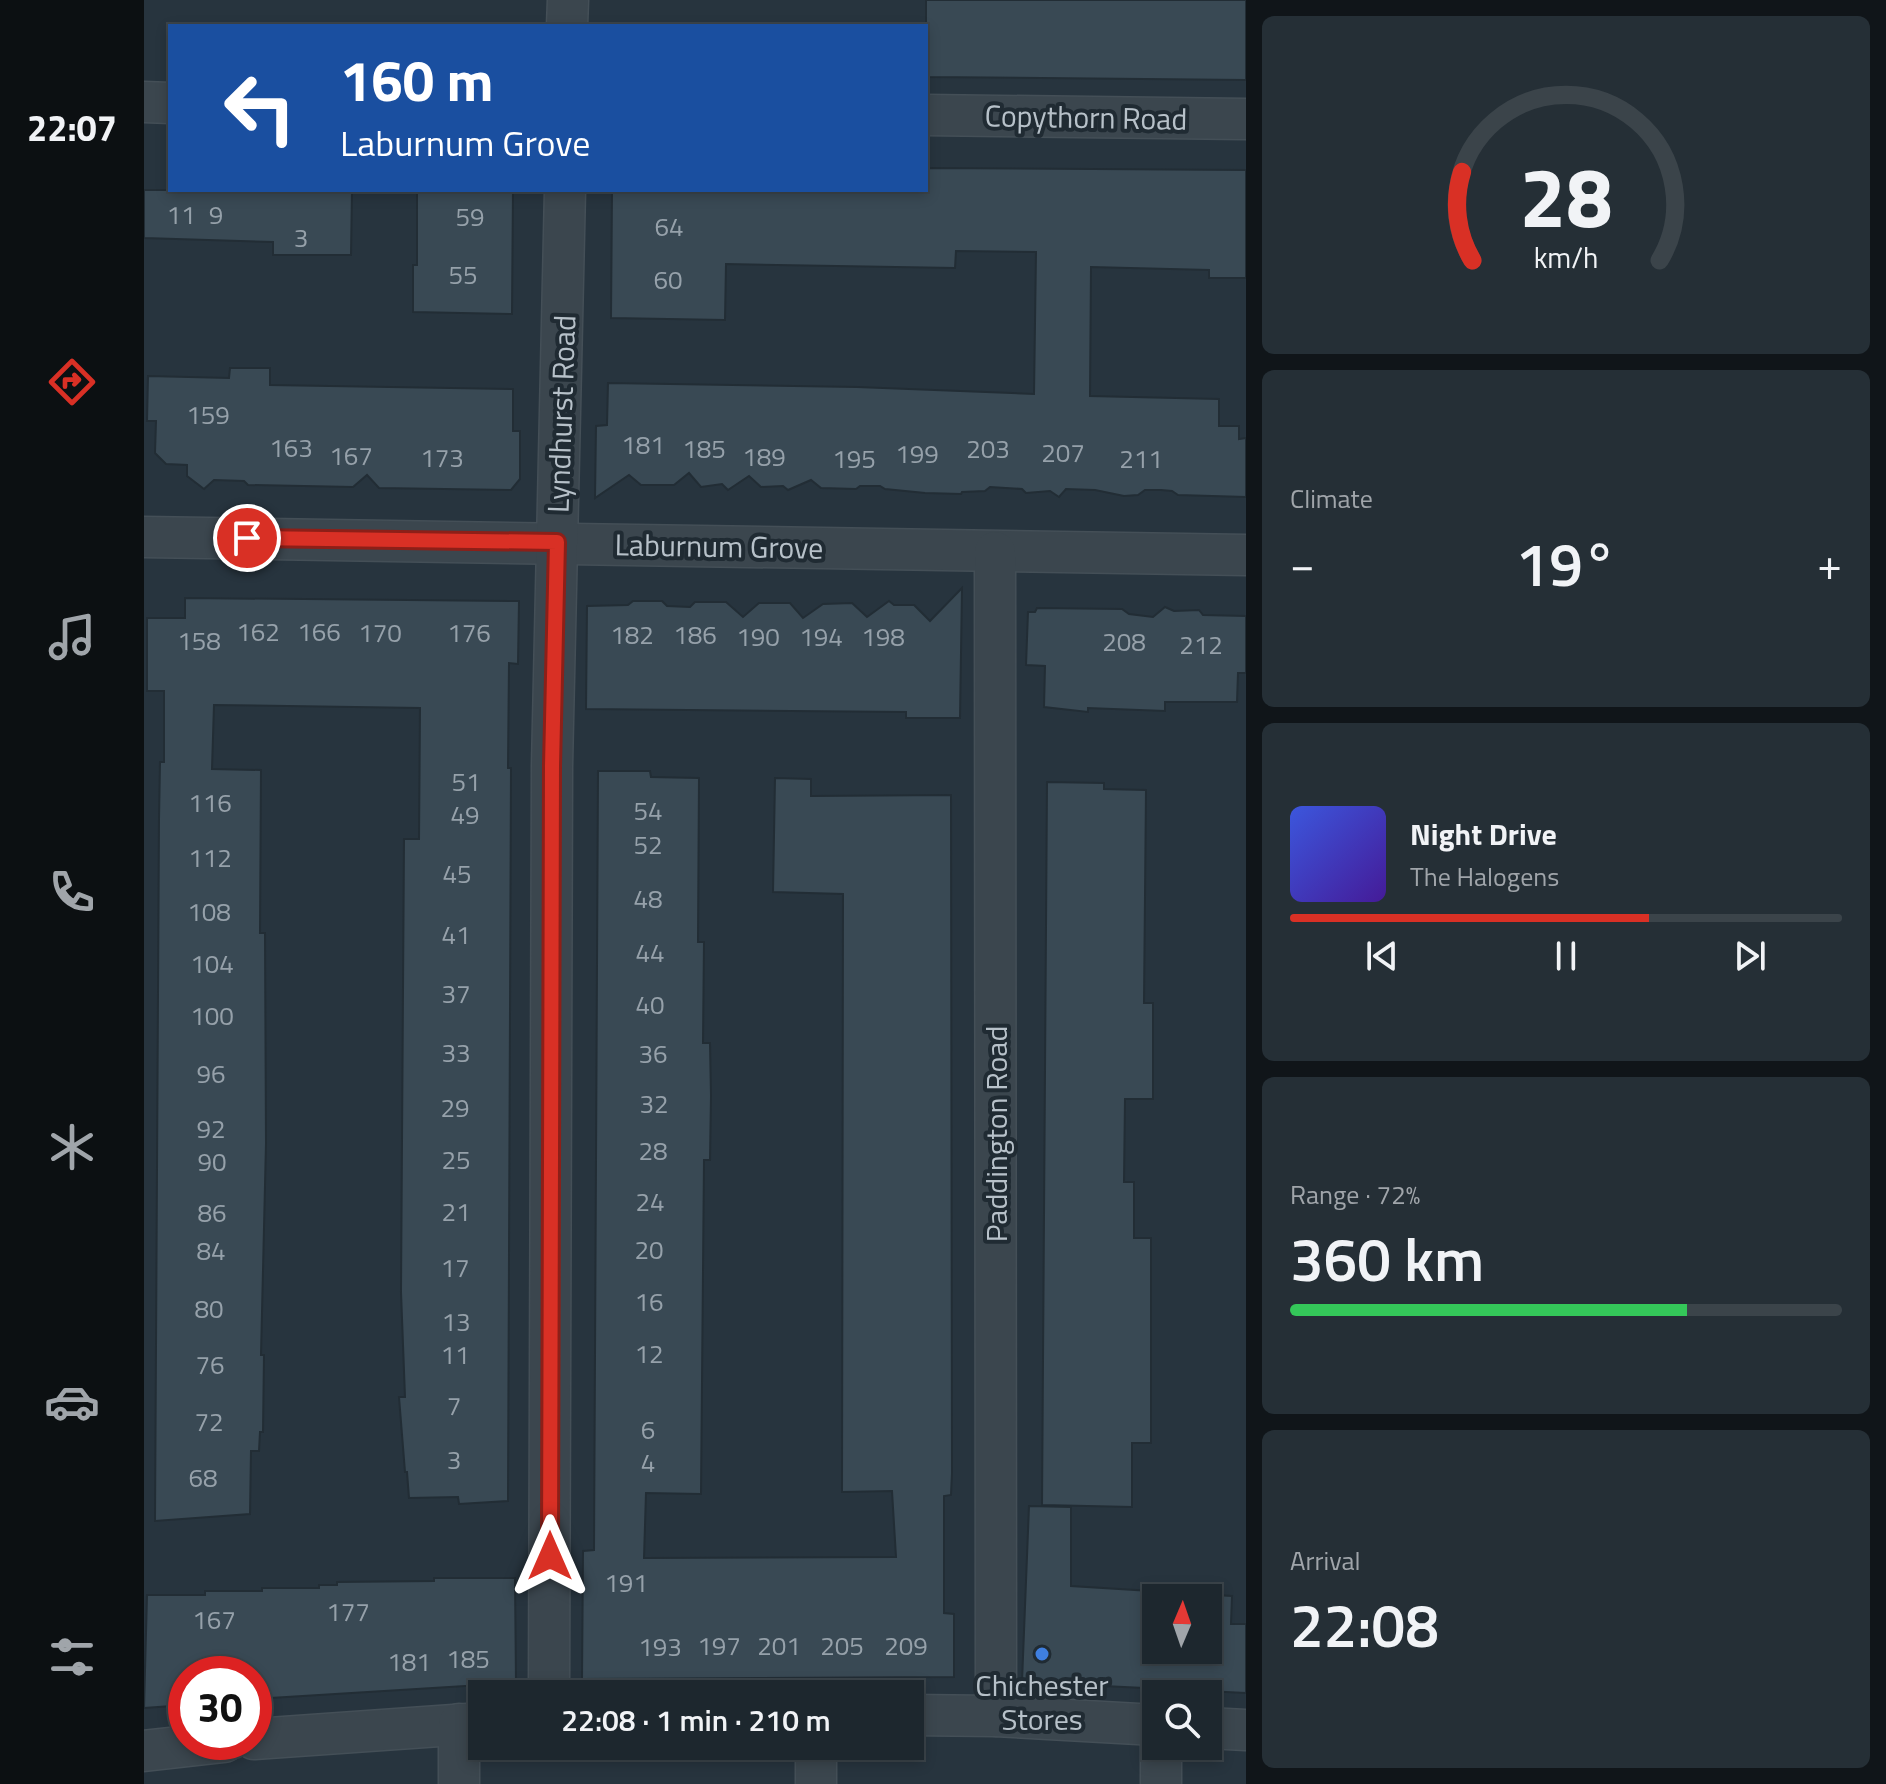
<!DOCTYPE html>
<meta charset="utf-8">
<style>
body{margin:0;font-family:"Titillium Web",sans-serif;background:#252f36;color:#f1f3f6;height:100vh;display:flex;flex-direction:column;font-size:30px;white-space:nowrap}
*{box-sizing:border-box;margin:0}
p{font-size:26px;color:#a0a5aa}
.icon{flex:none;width:44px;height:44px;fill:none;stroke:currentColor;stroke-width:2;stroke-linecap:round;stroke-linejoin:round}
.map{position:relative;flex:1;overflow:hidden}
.sheet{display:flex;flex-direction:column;gap:16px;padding:16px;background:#101519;width:640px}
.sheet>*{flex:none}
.hud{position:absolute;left:24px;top:24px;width:760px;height:168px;border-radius:0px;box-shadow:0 4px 12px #0003,0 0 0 2px #3b444a;background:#1a4fa0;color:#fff;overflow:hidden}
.needle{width:52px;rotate:2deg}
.controls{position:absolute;left:998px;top:1584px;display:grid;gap:16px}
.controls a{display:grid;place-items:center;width:80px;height:80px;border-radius:0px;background:#1d272e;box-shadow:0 4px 12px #0003,0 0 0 2px #3b444a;font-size:40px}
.speed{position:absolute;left:24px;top:1656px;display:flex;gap:16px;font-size:40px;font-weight:700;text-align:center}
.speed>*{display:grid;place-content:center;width:104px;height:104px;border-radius:50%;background:#1d272e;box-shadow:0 4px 12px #0003,0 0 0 2px #3b444a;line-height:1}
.speed .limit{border:12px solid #d22;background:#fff;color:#111}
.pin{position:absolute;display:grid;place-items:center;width:68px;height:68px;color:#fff;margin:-34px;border:4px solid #fff;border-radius:50%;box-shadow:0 2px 8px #0007}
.me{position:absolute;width:88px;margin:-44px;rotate:0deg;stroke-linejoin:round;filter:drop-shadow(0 0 6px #0008)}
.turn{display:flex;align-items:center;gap:28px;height:168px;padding:0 40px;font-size:36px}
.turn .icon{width:104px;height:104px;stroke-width:2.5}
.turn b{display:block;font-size:56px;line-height:68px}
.big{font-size:60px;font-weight:600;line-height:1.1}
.sheet .tile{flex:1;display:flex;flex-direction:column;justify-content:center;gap:12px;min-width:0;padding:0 28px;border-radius:12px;background:#252f36}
.sheet .dial{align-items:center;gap:0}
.dial svg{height:208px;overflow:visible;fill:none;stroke:#3b444a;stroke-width:7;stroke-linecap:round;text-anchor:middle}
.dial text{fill:#f1f3f6;stroke:none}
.song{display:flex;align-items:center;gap:24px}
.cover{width:96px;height:96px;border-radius:12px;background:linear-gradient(135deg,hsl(230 70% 55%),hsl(260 70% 35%))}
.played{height:8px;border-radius:4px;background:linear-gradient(90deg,#d93025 65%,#3b444a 65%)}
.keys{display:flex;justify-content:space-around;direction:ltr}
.heat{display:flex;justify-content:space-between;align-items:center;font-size:44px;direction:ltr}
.charge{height:12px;border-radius:6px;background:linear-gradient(90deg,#34c759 72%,#3b444a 0)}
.trip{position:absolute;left:324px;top:1680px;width:456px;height:80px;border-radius:0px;background:#1d272e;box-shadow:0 4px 12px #0003,0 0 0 2px #3b444a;font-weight:600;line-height:80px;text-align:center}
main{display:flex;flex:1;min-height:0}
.tab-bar{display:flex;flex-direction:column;width:144px;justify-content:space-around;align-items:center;background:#0c1012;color:#a0a5aa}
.tab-bar .icon{width:56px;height:56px}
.tab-bar .active{color:#d93025}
.tab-bar b{font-size:36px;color:#f1f3f6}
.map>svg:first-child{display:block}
.building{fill:#394954;stroke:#222d35;stroke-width:2;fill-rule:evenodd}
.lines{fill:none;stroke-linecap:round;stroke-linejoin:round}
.street-casing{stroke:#444f57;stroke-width:43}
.street{stroke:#3b464e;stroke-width:40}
.route-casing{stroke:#8d1f18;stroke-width:20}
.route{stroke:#d93025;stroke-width:14}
.shop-dot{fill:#3f7fe0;stroke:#202b33;stroke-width:3}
.labels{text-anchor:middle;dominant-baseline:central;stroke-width:8;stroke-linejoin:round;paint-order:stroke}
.number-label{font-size:26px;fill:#96a1aa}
.street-label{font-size:30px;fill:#b7c1c9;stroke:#202b33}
.poi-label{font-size:30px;fill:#b7c1c9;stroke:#202b33}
</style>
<main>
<nav class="tab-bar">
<b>22:07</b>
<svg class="icon active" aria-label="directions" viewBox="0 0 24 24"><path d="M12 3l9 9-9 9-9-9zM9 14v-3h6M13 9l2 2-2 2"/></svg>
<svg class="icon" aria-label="music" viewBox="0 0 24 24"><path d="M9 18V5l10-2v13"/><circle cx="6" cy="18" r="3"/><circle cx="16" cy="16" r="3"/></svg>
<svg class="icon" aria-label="phone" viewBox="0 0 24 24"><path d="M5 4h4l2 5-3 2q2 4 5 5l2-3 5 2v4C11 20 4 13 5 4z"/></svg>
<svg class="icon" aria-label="climate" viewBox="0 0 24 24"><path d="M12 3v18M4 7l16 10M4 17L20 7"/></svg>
<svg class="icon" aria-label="car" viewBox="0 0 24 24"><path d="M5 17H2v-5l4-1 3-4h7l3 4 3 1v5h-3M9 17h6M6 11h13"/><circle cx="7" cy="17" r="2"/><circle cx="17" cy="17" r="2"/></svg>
<svg class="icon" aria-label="filters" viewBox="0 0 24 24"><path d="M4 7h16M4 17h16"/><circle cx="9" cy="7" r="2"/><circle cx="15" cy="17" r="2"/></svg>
</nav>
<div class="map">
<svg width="1102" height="1784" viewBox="0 0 1102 1784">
<rect width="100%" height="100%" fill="#27343e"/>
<g class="building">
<path d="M 782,0 L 1102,0 L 1102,80 L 782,77 Z"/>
<path d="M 782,168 L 1102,170 L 1102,278 L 1065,278 L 1065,270 L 947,267 L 946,396 L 1075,399 L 1075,426 L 1095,426 L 1095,439 L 1102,438 L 1102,497 L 1034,495 L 1028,491 L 1017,490 L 1001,490 L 994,495 L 980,496 L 951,490 L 922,489 L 915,497 L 906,491 L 882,493 L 878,489 L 846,487 L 841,491 L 818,492 L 817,494 L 781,493 L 741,489 L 736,486 L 716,486 L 712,489 L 677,488 L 667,480 L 644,490 L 639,486 L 617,487 L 605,476 L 584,490 L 578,484 L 557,487 L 545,473 L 530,485 L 497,485 L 485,475 L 451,498 L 452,426 L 463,425 L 464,383 L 713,387 L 890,394 L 892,252 L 812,251 L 811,268 L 582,264 L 581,320 L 467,318 L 468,190 L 782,190 Z"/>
<path d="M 0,190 L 208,190 L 207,255 L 129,255 L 129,242 L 0,238 Z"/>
<path d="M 273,190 L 369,190 L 368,314 L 269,312 L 269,265 L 273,265 Z"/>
<path d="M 86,368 L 126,368 L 126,385 L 369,389 L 369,431 L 376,431 L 376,479 L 367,490 L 235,488 L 223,475 L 209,487 L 104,485 L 100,481 L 70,480 L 60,489 L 43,476 L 43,465 L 22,464 L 11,453 L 12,421 L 3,421 L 4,376 L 85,378 Z"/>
<path d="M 818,588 L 816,718 L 762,718 L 762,712 L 442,709 L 443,606 L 484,605 L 489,601 L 518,601 L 523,606 L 546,607 L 551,602 L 582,602 L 599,617 L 615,603 L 646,603 L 659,618 L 679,604 L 708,603 L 723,617 L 745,601 L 750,605 L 770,605 L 786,621 Z"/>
<path d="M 41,598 L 375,601 L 374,664 L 365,663 L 364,768 L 367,768 L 364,1501 L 315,1504 L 314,1497 L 265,1498 L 263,1472 L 261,1472 L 255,1397 L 261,1397 L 257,1292 L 260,839 L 275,839 L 276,708 L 70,705 L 68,769 L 117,770 L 116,933 L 121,933 L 122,1143 L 117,1355 L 120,1355 L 119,1432 L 116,1432 L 115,1451 L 107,1451 L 106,1514 L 11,1521 L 15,819 L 16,762 L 20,762 L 20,691 L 3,691 L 3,618 L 41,618 Z"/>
<path d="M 1021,607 L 1030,611 L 1055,610 L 1059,615 L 1102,616 L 1102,673 L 1094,673 L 1093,702 L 1021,702 L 1021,711 L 944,708 L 944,712 L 900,707 L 901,666 L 882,665 L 884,612 L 891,612 L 893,608 L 978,609 L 985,614 L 1009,617 Z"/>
<path d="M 454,771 L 506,771 L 507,777 L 555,778 L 554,942 L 560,942 L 559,1043 L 566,1043 L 567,1096 L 566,1160 L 560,1160 L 557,1494 L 502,1493 L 500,1558 L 752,1557 L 748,1491 L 698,1492 L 699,894 L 629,892 L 631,778 L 667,779 L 667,796 L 807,795 L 808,1473 L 807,1495 L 800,1496 L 800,1613 L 810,1614 L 810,1677 L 438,1679 L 439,1551 L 450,1550 Z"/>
<path d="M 903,782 L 960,783 L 960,789 L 1002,790 L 1000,1003 L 1009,1003 L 1009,1099 L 981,1099 L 980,1182 L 990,1182 L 990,1238 L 1007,1238 L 1007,1443 L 988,1443 L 988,1507 L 898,1505 Z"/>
<path d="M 885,1506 L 927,1507 L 927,1586 L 1088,1596 L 1087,1624 L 1102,1624 L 1102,1693 L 878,1682 ZM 1012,1598 L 1064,1598 L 1064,1650 L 1012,1650 Z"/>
<path d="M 290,1578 L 371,1578 L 372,1683 L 110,1699 L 110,1674 L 42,1674 L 42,1705 L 0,1708 L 3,1595 L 61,1595 L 61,1591 L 118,1591 L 118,1588 L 175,1588 L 175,1585 L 193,1585 L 193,1582 L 290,1581 Z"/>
</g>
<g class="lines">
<g class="street-casing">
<g id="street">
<path d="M 423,26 L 424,0"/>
<path d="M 0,102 L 26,103"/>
<path d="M 782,115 L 1102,119"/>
<path d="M 0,537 L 1102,555"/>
<path d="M 851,552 L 852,1716"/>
<path d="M 405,1694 L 408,766 L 421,190"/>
<path d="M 766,1715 L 852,1716 L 1012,1725"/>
<path d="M 1064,1728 L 1102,1730"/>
<path d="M 110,1739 L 338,1723"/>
<path d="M 0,1751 L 80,1742"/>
<path d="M 315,1784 L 315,1724"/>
<path d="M 672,1784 L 672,1746"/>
<path d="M 1017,1784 L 1017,1746"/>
</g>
</g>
<use href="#street" class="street"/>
</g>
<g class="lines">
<g class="route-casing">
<path id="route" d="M 103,538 L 413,542 L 408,766 L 406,1556"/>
</g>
<use href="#route" class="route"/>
</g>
<circle class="shop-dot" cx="898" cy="1654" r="8"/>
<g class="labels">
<g class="number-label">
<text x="37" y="214">11</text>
<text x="72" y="214">9</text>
<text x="326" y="216">59</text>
<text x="525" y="226">64</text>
<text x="157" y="237">3</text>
<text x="319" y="274">55</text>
<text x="524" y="279">60</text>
<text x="64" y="414">159</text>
<text x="499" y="444">181</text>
<text x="147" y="447">163</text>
<text x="560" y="448">185</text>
<text x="844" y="448">203</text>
<text x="919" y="452">207</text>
<text x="773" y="453">199</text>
<text x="207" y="455">167</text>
<text x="620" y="456">189</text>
<text x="298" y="457">173</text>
<text x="710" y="458">195</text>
<text x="997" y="458">211</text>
<text x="114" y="631">162</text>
<text x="175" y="631">166</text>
<text x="236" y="632">170</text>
<text x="325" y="632">176</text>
<text x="488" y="634">182</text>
<text x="551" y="634">186</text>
<text x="614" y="636">190</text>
<text x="677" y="636">194</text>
<text x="739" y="636">198</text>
<text x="55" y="640">158</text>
<text x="980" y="641">208</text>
<text x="1057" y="644">212</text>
<text x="322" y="781">51</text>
<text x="66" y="802">116</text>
<text x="504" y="810">54</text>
<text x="321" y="814">49</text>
<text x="504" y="844">52</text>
<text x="66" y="857">112</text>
<text x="313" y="873">45</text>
<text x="504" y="898">48</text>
<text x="65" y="911">108</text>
<text x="312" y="934">41</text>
<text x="506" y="952">44</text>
<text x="68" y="963">104</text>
<text x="312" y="993">37</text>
<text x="506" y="1004">40</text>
<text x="68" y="1015">100</text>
<text x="312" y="1052">33</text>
<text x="509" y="1053">36</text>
<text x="67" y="1073">96</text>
<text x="510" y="1103">32</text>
<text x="311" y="1107">29</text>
<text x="67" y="1128">92</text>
<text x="509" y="1150">28</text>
<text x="312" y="1159">25</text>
<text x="68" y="1161">90</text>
<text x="506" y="1201">24</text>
<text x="312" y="1211">21</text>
<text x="68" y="1212">86</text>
<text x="505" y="1249">20</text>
<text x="67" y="1250">84</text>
<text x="311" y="1267">17</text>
<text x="505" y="1301">16</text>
<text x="65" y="1308">80</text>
<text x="312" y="1321">13</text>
<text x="505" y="1353">12</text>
<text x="311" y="1354">11</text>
<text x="66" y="1364">76</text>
<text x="310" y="1405">7</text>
<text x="65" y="1421">72</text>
<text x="504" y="1429">6</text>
<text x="310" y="1459">3</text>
<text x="504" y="1462">4</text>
<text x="59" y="1477">68</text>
<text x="482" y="1582">191</text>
<text x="204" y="1611">177</text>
<text x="70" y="1619">167</text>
<text x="575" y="1645">197</text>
<text x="635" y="1645">201</text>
<text x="698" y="1645">205</text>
<text x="762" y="1645">209</text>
<text x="516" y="1646">193</text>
<text x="324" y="1658">185</text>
<text x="265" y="1661">181</text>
</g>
<g class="street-label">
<text transform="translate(942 117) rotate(1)">Copythorn Road</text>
<text transform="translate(417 414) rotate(-88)">Lyndhurst Road</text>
<text transform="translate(575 546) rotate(1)">Laburnum Grove</text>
<text transform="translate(852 1134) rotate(-90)">Paddington Road</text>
</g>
<g class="poi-label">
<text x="898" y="1685">Chichester<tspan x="898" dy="34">Stores</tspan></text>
</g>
</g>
</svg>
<div class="controls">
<a><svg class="needle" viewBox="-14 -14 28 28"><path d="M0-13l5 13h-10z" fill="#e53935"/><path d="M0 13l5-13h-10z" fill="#a0a5aa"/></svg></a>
<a><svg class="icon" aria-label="search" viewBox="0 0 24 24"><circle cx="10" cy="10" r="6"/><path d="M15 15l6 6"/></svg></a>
</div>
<div class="speed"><div class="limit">30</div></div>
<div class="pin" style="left:103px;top:538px;background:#d93025"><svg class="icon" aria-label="arrive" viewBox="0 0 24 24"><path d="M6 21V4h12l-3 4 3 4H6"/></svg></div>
<svg class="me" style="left:406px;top:1556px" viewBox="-20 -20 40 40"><path d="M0-17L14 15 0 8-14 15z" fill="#d93025" stroke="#fff" stroke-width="4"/></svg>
<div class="trip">22:08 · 1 min · 210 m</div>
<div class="hud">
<div class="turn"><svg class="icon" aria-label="left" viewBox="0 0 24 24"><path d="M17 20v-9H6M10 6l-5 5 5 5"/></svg><div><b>160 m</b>Laburnum Grove</div></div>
</div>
</div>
<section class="sheet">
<div class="tile dial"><svg viewBox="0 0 100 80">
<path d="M14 69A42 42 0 1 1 86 69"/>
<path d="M14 69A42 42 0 0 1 10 35" stroke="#d93025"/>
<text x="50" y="56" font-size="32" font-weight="700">28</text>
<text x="50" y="72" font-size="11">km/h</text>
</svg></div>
<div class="tile"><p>Climate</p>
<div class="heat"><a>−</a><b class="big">19°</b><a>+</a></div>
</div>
<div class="tile">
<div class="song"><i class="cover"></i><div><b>Night Drive</b><p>The Halogens</p></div></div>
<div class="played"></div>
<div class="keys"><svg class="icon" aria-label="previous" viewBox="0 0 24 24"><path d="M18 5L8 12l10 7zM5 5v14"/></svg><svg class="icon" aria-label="pause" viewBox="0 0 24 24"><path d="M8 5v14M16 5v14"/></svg><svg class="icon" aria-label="next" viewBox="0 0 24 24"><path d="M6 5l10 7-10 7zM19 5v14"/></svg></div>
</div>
<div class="tile"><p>Range · 72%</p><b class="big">360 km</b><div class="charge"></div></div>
<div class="tile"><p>Arrival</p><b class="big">22:08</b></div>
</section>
</main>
